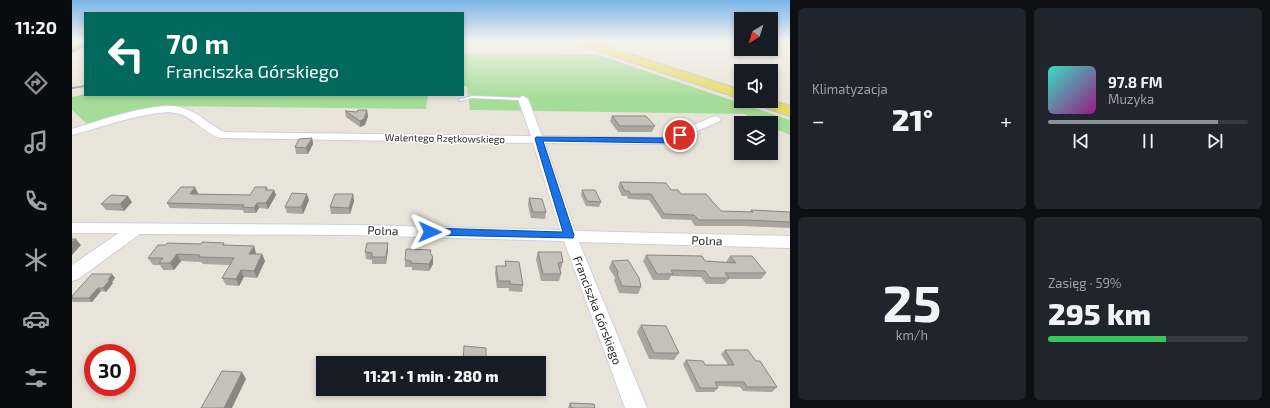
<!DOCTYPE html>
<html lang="pl">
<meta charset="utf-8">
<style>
body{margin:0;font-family:"Exo 2",sans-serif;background:#20242c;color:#f1f3f6;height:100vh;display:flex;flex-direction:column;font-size:15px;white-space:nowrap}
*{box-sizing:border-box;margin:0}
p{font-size:13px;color:#9ea1a6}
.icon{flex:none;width:22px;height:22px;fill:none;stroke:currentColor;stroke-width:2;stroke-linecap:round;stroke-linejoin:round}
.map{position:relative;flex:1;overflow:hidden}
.panel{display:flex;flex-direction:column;gap:8px;padding:8px;background:#0d0f14;width:480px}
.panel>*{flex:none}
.hud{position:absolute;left:12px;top:12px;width:380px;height:84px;border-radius:0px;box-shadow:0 2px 6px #0003;background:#00695c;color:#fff;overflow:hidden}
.needle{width:26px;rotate:218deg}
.buttons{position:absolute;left:662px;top:12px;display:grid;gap:8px}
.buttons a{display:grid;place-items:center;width:44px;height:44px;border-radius:0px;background:#171b24;box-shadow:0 2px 6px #0003;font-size:20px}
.speed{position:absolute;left:12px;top:344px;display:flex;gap:8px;font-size:20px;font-weight:700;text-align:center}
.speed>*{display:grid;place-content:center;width:52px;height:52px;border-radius:50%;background:#171b24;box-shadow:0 2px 6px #0003;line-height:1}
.speed .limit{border:6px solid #d22;background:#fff;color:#111}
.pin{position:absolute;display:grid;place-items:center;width:34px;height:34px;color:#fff;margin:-17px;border:2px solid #fff;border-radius:50%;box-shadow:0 1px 4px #0007}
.me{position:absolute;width:44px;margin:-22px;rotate:91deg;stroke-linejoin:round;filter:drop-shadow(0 0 3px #0008)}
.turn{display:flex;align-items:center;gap:14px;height:84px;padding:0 16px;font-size:18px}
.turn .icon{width:52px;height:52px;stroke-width:2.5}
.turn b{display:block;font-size:28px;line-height:34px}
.big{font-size:30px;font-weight:800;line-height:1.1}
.panel .widget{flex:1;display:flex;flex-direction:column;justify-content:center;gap:6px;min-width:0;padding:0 14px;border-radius:6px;background:#20242c}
.panel .dial{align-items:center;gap:0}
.dial b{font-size:52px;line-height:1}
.song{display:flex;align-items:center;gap:12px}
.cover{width:48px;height:48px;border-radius:6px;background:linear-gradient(135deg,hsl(170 70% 55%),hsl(310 70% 35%))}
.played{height:4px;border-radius:2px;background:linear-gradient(90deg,#8c9099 85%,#363941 85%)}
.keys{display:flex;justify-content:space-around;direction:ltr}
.heat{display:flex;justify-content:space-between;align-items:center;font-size:22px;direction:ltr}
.charge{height:6px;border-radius:3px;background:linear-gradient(90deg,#34c759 59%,#363941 0)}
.panel .tiles{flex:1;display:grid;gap:8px;grid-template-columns:repeat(2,1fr)}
.trip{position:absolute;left:244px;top:356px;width:230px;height:40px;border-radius:0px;background:#171b24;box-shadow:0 2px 6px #0003;font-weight:800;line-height:40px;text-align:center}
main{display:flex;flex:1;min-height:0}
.tab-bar{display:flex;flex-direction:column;width:72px;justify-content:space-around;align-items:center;background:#090b0e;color:#9ea1a6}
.tab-bar .icon{width:28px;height:28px}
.tab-bar .on{color:#8c9099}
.tab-bar b{font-size:18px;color:#f1f3f6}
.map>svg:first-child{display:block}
.green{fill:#a5dc98}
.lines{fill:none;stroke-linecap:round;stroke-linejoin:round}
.lane-casing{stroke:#cecfdf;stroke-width:2}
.street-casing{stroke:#cecfdf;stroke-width:2}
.primary-casing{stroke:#c7c7c7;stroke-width:2}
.lane{fill:#fff;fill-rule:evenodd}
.street{fill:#fff;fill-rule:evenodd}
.primary{fill:#e6db61;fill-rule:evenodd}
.rail-far1{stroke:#9d9cb0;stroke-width:1.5}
.rail{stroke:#9d9cb0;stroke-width:2}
.wall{fill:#a9a69f}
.shaded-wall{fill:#898782}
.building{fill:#c4c1b9;stroke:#898782}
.route{fill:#1a73e8;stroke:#114b97}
.labels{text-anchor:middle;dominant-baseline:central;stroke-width:3;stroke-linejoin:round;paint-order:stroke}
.far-street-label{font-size:10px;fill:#272727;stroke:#fff}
.street-label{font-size:12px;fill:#272727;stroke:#fff}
</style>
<main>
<nav class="tab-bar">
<b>11:20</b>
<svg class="icon on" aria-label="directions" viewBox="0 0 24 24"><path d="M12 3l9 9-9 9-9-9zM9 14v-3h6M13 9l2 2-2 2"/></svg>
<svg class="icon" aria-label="music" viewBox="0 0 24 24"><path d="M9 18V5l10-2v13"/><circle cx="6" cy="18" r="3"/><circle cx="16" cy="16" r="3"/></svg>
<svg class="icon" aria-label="phone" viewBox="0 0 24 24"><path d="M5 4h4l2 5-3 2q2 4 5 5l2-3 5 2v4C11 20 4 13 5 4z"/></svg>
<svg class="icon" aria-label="climate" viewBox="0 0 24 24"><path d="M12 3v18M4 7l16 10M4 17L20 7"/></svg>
<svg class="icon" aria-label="car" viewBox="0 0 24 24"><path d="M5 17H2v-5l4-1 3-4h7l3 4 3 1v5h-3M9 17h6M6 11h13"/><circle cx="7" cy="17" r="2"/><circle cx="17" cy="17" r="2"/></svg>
<svg class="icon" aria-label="filters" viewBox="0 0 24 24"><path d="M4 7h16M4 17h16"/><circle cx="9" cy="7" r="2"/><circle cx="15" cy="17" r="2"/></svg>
</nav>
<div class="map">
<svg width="718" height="408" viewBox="0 0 718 408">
<rect width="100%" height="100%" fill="#e9e4d9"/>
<g class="green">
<path d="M 391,53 L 524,54 L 718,120 L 718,135 L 699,127 L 699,123 L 691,123 L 672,114 L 398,110 L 395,86 L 391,86 Z"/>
<path d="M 13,94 L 13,95 L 356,95 L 354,109 L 87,106 L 16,125 L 0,110 L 0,97 Z"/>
</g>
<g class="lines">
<g class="lane-casing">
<path id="lane" d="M 400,96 L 451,98 L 453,99 L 451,100 L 400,98 L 388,101 L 386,100 Z"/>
</g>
<g class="street-casing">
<path id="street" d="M 451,96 L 456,99 L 470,136 L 593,138 L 640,117 L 644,116 L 649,119 L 648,121 L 595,144 L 473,143 L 503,231 L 718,236 L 718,248 L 507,242 L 575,408 L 553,408 L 492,241 L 281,235 L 68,234 L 6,279 L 0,281 L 0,265 L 47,233 L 0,233 L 0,223 L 281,225 L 488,230 L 461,143 L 149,138 C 132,134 121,116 104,113 C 82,108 24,129 0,135 L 0,129 C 26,121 83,101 108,107 C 124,111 138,124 151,132 L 459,136 L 446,99 Z"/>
</g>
<g class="primary-casing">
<g id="primary">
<path d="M 502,41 L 518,41 L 669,90 L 669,99 L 503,43 Z"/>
<path d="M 699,100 L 718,106 L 718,116 L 682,104 L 680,101 Z"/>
</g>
</g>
<use href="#lane" class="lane"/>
<use href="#street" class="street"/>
<use href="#primary" class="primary"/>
<path class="rail-far1" d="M 391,43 L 438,41"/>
<path class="rail" d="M 0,88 L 13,86"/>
</g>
<g class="wall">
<path d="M 273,111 L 296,116 L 293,125 L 288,127 L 274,117 Z"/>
<path d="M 540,116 L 583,126 L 580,132 L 546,132 L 538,121 Z"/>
<path d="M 240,138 L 241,144 L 236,154 L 224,154 L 223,147 Z"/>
<path d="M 548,182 L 599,190 L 649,211 L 678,212 L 679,210 L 718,212 L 718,228 L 669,226 L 623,226 L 619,220 L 590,219 L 577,200 L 556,199 L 555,196 L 550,196 L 546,187 Z"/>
<path d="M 195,187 L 196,190 L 202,190 L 204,195 L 196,209 L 187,208 L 184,213 L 172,213 L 171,210 L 98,208 L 95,203 L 126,193 L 125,194 L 178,195 Z"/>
<path d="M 510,190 L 529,202 L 527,207 L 514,206 L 509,195 Z"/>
<path d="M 281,194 L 282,201 L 278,214 L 259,214 L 258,207 Z"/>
<path d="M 457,198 L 474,212 L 473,219 L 459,218 L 456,205 Z"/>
<path d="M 237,200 L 231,214 L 215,213 L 213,207 Z"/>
<path d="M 60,202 L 52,211 L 34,210 L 29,204 Z"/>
<path d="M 316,243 L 316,250 L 314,264 L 300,264 L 300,260 L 294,259 L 293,252 Z"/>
<path d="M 153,245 L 184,253 L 184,254 L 190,254 L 193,261 L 185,278 L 172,277 L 167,286 L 154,285 L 150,278 L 158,265 L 131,264 L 129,262 L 109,261 L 102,270 L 91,270 L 88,265 L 81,265 L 76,258 Z"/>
<path d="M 466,252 L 491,262 L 489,269 L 488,270 L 489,274 L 487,281 L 469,281 L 464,259 Z"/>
<path d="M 359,254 L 361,257 L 361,264 L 357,271 L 340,270 L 340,267 L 333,267 L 333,260 Z"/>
<path d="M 574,255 L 633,261 L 654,262 L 658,256 L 694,273 L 689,279 L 657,279 L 652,284 L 634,284 L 629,277 L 599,276 L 597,280 L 581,280 L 571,261 Z"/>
<path d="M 433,261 L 451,285 L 450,292 L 437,291 L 437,288 L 425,288 L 423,273 L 424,266 L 433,266 Z"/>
<path d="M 540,261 L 569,287 L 566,294 L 547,293 L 542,280 L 543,278 L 537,268 Z"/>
<path d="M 43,278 L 40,282 L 41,283 L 34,292 L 29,291 L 20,302 L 1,302 L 0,301 L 0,296 Z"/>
<path d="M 569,325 L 607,353 L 602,360 L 577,359 L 565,332 Z"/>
<path d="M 653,350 L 684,361 L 705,387 L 700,392 L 671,391 L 668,387 L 645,386 L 646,388 L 642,392 L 624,392 L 611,364 L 614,360 L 633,365 L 656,365 L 649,354 Z"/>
<path d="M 389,389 L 413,389 L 412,393 L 389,390 Z"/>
<path d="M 498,403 L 523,408 L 496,408 Z"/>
</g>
<g class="shaded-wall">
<path d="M 13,44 L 13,47 L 0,53 L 0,49 Z"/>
<path d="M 295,110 L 296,116 L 293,125 L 288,127 L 288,121 Z"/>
<path d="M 240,138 L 241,144 L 236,154 L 234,148 Z"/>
<path d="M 123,187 L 126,193 L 120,199 L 118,194 Z"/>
<path d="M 202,190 L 204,195 L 196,209 L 194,203 Z"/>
<path d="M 235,194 L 237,200 L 231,214 L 229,207 Z"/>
<path d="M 281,194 L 282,201 L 278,214 L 277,208 Z"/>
<path d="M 56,196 L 60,202 L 52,211 L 48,204 Z"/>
<path d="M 185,203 L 187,208 L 184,213 L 182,208 Z"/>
<path d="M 4,239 L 9,245 L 0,255 L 0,242 Z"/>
<path d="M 316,243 L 316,250 L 314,264 L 314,257 Z"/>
<path d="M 182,246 L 184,253 L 180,261 L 177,254 Z"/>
<path d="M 105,254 L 109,261 L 102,270 L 98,263 Z"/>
<path d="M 190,254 L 193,261 L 185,278 L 182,271 Z"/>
<path d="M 361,257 L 361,264 L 357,271 L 357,264 Z"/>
<path d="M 169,270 L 172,277 L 167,286 L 164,279 Z"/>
<path d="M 40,274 L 43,278 L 40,282 L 41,283 L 34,292 L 31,288 L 36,280 Z"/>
<path d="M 26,288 L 29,291 L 20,302 L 17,298 Z"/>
<path d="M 170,372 L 174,379 L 160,408 L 152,408 Z"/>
</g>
<g class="building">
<path d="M 0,41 L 13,41 L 13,44 L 0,49 Z"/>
<path d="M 286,110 L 295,110 L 292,119 L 288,121 L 273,111 L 285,112 Z"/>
<path d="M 540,116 L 574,116 L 583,126 L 548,126 Z"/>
<path d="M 240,138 L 234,148 L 223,147 L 227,139 Z"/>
<path d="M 548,182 L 594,183 L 599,190 L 606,190 L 609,194 L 634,194 L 649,211 L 681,212 L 679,210 L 718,212 L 718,222 L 673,220 L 627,220 L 622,215 L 592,214 L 579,194 L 558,194 L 557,191 L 553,191 Z"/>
<path d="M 109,187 L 123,187 L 118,194 L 178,195 L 183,187 L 195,187 L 193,190 L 202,190 L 194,203 L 185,203 L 182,208 L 170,207 L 172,205 L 95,203 Z"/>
<path d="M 510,190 L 523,190 L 529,202 L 515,201 Z"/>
<path d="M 220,193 L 235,194 L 229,207 L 213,207 Z"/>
<path d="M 263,194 L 281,194 L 277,208 L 258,207 Z"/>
<path d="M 39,195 L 56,196 L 48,204 L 29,204 Z"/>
<path d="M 457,198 L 470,199 L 474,212 L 461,212 Z"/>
<path d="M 0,239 L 4,239 L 0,242 Z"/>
<path d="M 130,242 L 152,243 L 151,245 L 182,246 L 177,254 L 190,254 L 182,271 L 169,270 L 164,279 L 150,278 L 162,258 L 127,257 L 128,255 L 105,254 L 98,263 L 87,263 L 91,258 L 76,258 L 86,245 L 94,245 L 95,243 L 129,244 Z"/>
<path d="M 295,243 L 316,243 L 314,257 L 300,257 L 300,253 L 293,252 Z"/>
<path d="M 334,249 L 359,250 L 358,253 L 361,257 L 357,264 L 339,263 L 339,261 L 333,260 Z"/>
<path d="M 466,252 L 489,252 L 491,262 L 486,263 L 489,274 L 471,274 Z"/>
<path d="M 574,255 L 630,256 L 633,261 L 664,263 L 658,256 L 680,256 L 694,273 L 653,273 L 657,278 L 638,278 L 633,271 L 599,270 L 601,274 L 585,274 Z"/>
<path d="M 556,260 L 567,278 L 569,287 L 550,286 L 545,274 L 546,272 L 540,261 Z"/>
<path d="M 433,261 L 447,262 L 451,285 L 438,284 L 438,281 L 426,281 L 424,266 L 434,266 Z"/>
<path d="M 20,274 L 40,274 L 36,280 L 38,280 L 31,288 L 26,288 L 17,298 L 0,298 L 0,296 Z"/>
<path d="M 569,325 L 594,326 L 607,353 L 582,353 Z"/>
<path d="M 392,346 L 414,348 L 414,363 L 391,363 Z"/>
<path d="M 653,350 L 676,350 L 684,361 L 688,361 L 705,387 L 675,387 L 672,382 L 643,382 L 646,388 L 628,388 L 614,360 L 631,361 L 633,365 L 662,365 Z"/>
<path d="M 150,371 L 170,372 L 152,408 L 129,408 Z"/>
<path d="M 498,403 L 522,404 L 523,408 L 499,408 Z"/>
</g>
<linearGradient id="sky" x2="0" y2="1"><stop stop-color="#79b4e7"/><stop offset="0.42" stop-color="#f5f3ee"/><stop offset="1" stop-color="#f5f3ee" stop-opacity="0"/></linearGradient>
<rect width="718" height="98" fill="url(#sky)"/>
<path class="route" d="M 608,133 L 610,134 L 610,137 L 595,143 L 471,141 L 502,235 L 501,238 L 358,235 L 353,232 L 358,228 L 491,232 L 463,139 L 464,137 L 594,138 Z"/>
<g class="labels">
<g class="far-street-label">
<text transform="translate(373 138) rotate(1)">Walentego Rzętkowskiego</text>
</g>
<g class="street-label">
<text transform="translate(311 230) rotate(2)">Polna</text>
<text transform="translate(635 240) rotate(2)">Polna</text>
<text transform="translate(526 310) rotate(69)">Franciszka Górskiego</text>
</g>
</g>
</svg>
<div class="buttons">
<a><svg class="needle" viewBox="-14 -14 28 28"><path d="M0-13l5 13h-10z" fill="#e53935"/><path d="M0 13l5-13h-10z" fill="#9ea1a6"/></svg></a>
<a><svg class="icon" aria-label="sound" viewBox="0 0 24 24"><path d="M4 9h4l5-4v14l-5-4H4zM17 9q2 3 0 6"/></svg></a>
<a><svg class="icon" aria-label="layers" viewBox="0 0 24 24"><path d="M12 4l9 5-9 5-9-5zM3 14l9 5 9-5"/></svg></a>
</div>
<div class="speed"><div class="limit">30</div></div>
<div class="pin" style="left:608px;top:135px;background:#d93025"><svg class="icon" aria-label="arrive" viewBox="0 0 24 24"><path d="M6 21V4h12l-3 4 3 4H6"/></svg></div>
<svg class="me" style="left:358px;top:232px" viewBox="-20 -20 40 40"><path d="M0-17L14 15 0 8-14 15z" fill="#1a73e8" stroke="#fff" stroke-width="4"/></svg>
<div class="trip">11:21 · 1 min · 280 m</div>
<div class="hud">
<div class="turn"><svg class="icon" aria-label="left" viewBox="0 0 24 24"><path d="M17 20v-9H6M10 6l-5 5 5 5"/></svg><div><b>70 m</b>Franciszka Górskiego</div></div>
</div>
</div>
<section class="panel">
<div class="tiles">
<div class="widget"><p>Klimatyzacja</p>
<div class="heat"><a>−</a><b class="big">21°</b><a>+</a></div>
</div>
<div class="widget">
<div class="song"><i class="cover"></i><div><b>97.8 FM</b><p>Muzyka</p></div></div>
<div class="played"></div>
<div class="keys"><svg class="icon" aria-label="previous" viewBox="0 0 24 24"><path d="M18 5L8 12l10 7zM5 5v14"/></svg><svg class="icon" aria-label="pause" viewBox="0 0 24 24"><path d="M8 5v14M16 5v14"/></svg><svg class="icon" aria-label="next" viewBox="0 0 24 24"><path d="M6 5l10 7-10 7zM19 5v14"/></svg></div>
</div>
<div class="widget dial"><b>25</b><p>km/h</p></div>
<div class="widget"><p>Zasięg · 59%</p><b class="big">295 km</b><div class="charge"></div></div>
</div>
</section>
</main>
